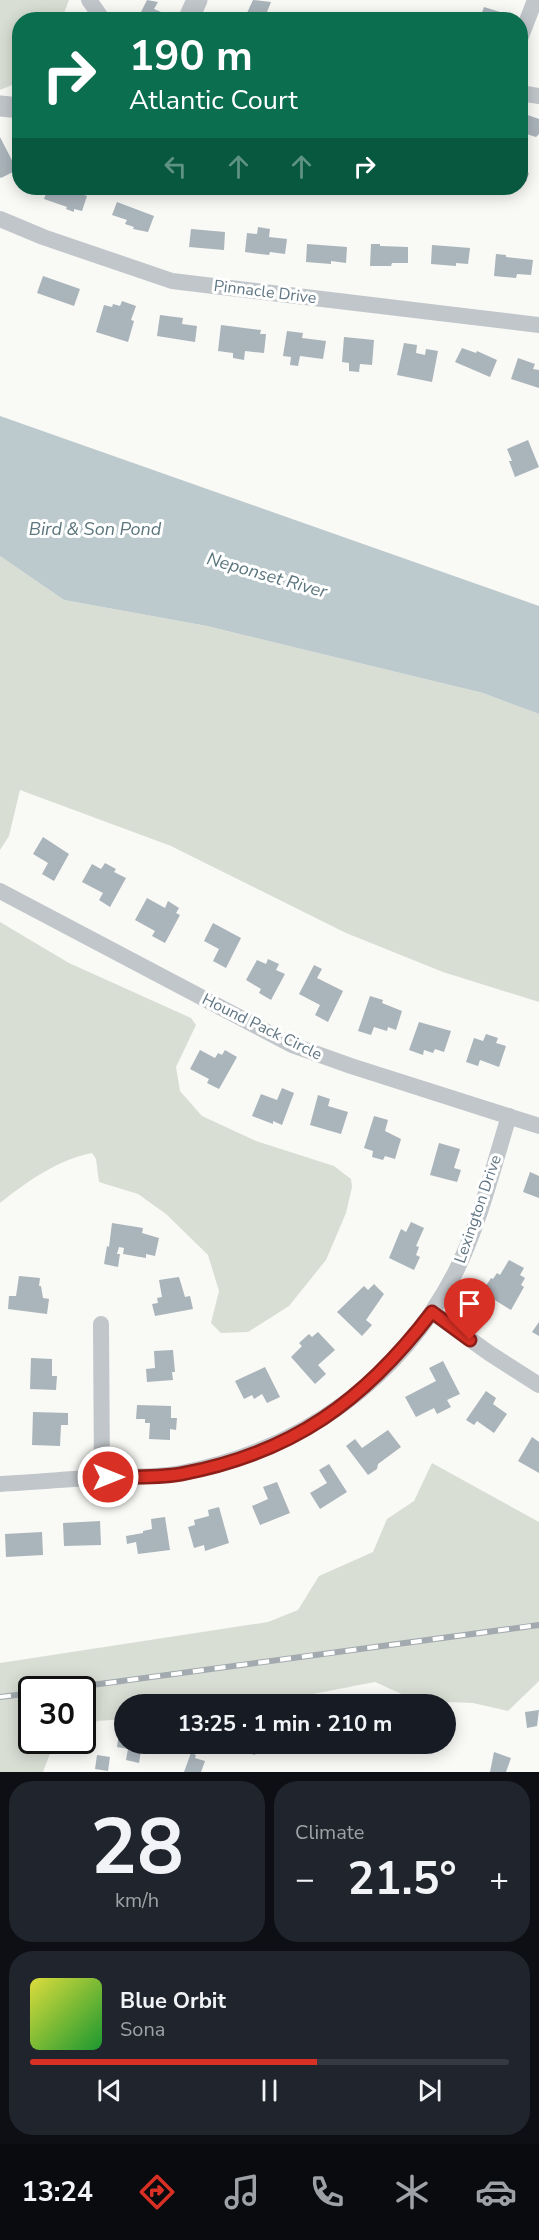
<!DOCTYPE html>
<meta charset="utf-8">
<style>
body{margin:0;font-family:"Nunito Sans",sans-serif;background:#20242c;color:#f1f3f6;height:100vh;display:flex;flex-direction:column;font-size:22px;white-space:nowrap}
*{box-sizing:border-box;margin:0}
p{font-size:20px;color:#9ea1a6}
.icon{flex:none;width:33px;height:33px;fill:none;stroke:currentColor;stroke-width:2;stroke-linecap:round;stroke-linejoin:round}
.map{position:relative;height:1772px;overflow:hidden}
.side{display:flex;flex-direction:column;gap:9px;padding:9px;background:#0d0f14;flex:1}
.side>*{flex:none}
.guide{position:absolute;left:12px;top:12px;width:516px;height:183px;border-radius:24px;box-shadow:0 3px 15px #0003;background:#0b6e4f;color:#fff;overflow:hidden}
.speed{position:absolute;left:18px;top:1676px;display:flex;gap:12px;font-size:30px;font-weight:700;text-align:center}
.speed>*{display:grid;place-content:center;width:78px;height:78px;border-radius:50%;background:#171b24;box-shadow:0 3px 15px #0003;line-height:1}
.speed .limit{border:3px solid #111;border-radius:9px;background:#fff;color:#111}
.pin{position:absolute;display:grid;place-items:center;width:51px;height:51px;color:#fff;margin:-62px -26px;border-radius:50% 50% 50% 0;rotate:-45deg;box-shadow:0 0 6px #0007}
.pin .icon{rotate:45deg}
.me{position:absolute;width:66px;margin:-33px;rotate:90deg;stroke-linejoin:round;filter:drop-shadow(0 0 4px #0008)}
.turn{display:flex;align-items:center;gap:21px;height:126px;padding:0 18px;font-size:27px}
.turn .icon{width:78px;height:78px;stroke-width:2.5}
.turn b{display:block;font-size:42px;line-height:51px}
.lanes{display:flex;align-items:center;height:57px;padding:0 18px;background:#0003;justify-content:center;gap:30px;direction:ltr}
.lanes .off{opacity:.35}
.big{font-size:45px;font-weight:700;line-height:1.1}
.side .card{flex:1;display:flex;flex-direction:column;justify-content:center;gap:9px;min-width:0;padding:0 21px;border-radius:24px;background:#20242c}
.side .dial{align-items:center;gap:0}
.dial b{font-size:78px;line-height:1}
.song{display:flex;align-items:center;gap:18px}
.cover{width:72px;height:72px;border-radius:9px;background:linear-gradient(135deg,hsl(60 70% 55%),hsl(130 70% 35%))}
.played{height:6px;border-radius:3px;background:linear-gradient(90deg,#d93025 60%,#363941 60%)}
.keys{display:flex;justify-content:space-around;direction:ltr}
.heat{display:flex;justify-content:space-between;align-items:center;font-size:33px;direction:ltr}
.side .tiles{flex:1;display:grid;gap:9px;grid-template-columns:1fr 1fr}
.card:last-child{grid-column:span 2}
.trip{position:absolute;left:114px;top:1694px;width:342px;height:60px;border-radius:30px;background:#171b24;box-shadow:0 3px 15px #0003;font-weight:700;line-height:60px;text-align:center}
.tabs{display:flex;height:96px;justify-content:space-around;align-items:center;background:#090b0e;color:#9ea1a6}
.tabs .icon{width:42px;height:42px}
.tabs .selected{color:#d93025}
.tabs b{font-size:27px;color:#f1f3f6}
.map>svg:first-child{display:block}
.green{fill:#d9ded4}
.water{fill:#bcc9cd}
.building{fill:#aab4bb}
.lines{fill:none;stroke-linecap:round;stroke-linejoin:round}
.minor{stroke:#c1c6ca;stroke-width:16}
.tertiary{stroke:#c1c6ca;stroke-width:21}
.rail-casing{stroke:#a2aab0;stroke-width:6}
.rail{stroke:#fff;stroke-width:4;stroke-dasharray:11;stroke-linecap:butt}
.route-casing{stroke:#8d1f18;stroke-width:15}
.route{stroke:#d93025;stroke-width:10}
.labels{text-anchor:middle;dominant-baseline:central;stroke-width:6;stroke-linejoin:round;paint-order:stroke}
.street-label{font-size:16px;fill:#617684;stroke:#fff}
.water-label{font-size:18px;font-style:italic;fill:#5c767e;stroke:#fff}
</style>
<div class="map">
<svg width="539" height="1772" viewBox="0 0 539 1772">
<rect width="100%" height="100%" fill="#f9f9f6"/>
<g class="green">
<path d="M 0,0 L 69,0 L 62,19 L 20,20 L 19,82 L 0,90 Z"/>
<path d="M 0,556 L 64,600 L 207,626 L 483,693 L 539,714 L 539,1002 L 443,972 L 346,933 L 171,846 L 20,790 L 9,836 L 0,850 Z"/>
<path d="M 0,922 L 69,963 L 191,1018 L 196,1025 L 176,1067 L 180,1091 L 202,1116 L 256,1141 L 334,1166 L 351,1179 L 352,1187 L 346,1213 L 326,1260 L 289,1306 L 248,1332 L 221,1333 L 211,1323 L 219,1291 L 208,1255 L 166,1214 L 138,1194 L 99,1182 L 96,1159 L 92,1153 C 57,1160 28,1181 0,1203 Z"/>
<path d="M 432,1463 L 539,1522 L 539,1681 L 508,1711 L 473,1703 L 417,1701 L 375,1682 L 261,1704 L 124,1704 L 124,1719 L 98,1721 L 83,1729 L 82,1689 L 32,1689 L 32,1740 L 63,1740 L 53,1746 L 43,1772 L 0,1772 L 0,1663 L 268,1622 L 298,1610 L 319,1576 L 373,1552 L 387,1519 L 414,1501 Z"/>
</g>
<path class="water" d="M 0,416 L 539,606 L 539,714 L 483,693 L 207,626 L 64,600 L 0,556 Z"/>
<g class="building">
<path d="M 147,0 L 158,2 L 154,9 L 161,12 L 160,14 L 163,16 L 161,20 L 138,18 Z"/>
<path d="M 253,0 L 271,2 L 265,17 L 258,14 L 256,19 L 246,15 Z"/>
<path d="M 484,7 L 500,12 L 498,20 L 480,18 Z"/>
<path d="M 522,113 L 539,119 L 539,134 L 536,137 L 520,132 L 523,119 L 520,118 Z"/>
<path d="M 0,137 L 17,170 L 1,178 L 0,177 Z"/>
<path d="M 520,170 L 529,173 L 526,182 L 520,180 Z"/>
<path d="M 48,188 L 63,189 L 64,188 L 87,196 L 82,211 L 74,209 L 74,212 L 66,209 L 67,207 L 44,199 Z"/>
<path d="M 117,202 L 154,216 L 148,232 L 133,229 L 134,227 L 125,224 L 127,220 L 112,215 Z"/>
<path d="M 258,227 L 270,229 L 269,237 L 287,239 L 285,254 L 270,252 L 269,255 L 245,252 L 247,233 L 257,234 Z"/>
<path d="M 191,229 L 225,232 L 224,250 L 189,247 Z"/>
<path d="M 307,244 L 347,247 L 346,263 L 331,261 L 331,264 L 306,262 Z"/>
<path d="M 371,244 L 380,244 L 380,246 L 408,247 L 408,263 L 392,263 L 391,266 L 370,266 Z"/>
<path d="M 432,245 L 470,248 L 468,264 L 456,263 L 456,266 L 431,264 Z"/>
<path d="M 496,254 L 506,255 L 506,257 L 533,260 L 531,275 L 517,274 L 516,278 L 494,276 Z"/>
<path d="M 43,276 L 80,289 L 74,306 L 37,293 Z"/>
<path d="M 122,301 L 136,306 L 131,320 L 134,321 L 128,342 L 96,332 L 104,305 L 112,307 L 113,304 L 120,306 Z"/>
<path d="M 160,315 L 183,318 L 182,324 L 197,326 L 195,342 L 157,336 Z"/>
<path d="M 221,325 L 261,330 L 260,334 L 266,334 L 264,353 L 245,351 L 244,360 L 233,358 L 233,353 L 218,351 Z"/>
<path d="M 287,331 L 303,333 L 302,338 L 326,341 L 323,359 L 300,356 L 298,366 L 290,365 L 291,357 L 283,356 Z"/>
<path d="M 344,337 L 374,340 L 372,365 L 360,364 L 359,372 L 349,371 L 349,363 L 342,362 Z"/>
<path d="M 404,343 L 417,345 L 416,353 L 425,355 L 426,349 L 438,351 L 432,382 L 397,375 Z"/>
<path d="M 462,348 L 476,353 L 477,351 L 497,360 L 490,377 L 455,362 Z"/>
<path d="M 518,358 L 535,364 L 533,369 L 539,370 L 539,388 L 511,379 Z"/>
<path d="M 528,440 L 539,467 L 515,477 L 509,461 L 512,461 L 507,449 Z"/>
<path d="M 43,837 L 69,854 L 54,881 L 42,874 L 48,863 L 33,854 Z"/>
<path d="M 105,863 L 116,869 L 114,872 L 126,878 L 110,907 L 99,900 L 103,893 L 82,882 L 92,864 L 101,869 Z"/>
<path d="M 147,898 L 165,908 L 168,901 L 179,908 L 176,913 L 180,915 L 165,943 L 152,936 L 155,931 L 135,920 Z"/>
<path d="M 213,923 L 241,938 L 226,968 L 213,961 L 219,949 L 204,941 Z"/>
<path d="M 268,959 L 279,964 L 276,970 L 285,974 L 271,1000 L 259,993 L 261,989 L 246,980 L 257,960 L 266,964 Z"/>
<path d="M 314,965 L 322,969 L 317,978 L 343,991 L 328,1022 L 315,1015 L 320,1005 L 299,994 Z"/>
<path d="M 370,996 L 383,1000 L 382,1003 L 402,1011 L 396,1030 L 388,1027 L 387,1031 L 374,1027 L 371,1035 L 358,1031 Z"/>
<path d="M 419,1022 L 451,1031 L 444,1052 L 435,1049 L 433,1053 L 424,1050 L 423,1055 L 409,1050 Z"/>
<path d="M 486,1034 L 498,1038 L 496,1043 L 506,1046 L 499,1067 L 480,1060 L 478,1066 L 466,1062 L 474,1038 L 483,1041 Z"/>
<path d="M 200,1050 L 215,1058 L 218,1053 L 222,1055 L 225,1050 L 237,1057 L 219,1089 L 207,1083 L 209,1079 L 190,1069 Z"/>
<path d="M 282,1088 L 294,1093 L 282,1125 L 273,1121 L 273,1124 L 252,1116 L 261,1094 L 277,1100 Z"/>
<path d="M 318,1095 L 330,1099 L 328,1106 L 348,1112 L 341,1134 L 310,1125 Z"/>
<path d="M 374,1116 L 388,1120 L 385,1131 L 401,1139 L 395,1159 L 385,1156 L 383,1160 L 372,1157 L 373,1151 L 364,1148 Z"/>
<path d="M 439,1143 L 460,1149 L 454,1168 L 461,1170 L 457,1182 L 430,1175 Z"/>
<path d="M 530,1172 L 539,1176 L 539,1198 L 523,1192 Z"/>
<path d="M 411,1222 L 424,1228 L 416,1246 L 419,1247 L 416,1255 L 420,1257 L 414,1270 L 389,1258 L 401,1229 L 406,1232 Z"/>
<path d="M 112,1223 L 143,1228 L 142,1233 L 159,1238 L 155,1256 L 146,1254 L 146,1258 L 123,1254 L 124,1248 L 119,1247 L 117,1254 L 120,1254 L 118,1267 L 104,1264 L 107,1246 L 109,1247 Z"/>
<path d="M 509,1260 L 524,1268 L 520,1275 L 525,1278 L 521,1285 L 524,1287 L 511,1310 L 482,1292 L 491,1278 L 493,1279 L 497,1273 L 500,1275 Z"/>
<path d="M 19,1276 L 40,1278 L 39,1286 L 41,1286 L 43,1298 L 49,1299 L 47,1314 L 8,1309 L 9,1296 L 16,1296 Z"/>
<path d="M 179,1277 L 185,1297 L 190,1296 L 193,1309 L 155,1316 L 152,1304 L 158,1303 L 157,1298 L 162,1297 L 159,1280 Z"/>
<path d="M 374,1284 L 384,1294 L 366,1320 L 372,1325 L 362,1336 L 337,1312 L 364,1286 L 368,1290 Z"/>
<path d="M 539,1322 L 539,1336 L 532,1332 Z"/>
<path d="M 318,1332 L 335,1350 L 318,1365 L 326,1374 L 315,1384 L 291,1357 L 302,1346 L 299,1343 L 309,1334 L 312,1337 Z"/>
<path d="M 173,1350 L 175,1372 L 172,1372 L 173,1380 L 147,1382 L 146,1369 L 155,1368 L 154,1351 Z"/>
<path d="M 31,1358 L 52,1359 L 52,1376 L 57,1376 L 56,1390 L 30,1389 Z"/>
<path d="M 443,1361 L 460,1394 L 447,1400 L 451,1407 L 437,1414 L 434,1408 L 416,1417 L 405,1397 L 436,1381 L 429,1368 Z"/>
<path d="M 265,1367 L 280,1397 L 267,1403 L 262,1394 L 254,1399 L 252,1395 L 244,1399 L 235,1381 Z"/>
<path d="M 486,1391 L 496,1398 L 493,1404 L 507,1414 L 494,1433 L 477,1421 L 474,1425 L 466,1420 Z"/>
<path d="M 137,1405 L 171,1406 L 171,1418 L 177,1418 L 176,1430 L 170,1429 L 170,1440 L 149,1439 L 150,1423 L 145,1423 L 145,1419 L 136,1419 Z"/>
<path d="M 33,1412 L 68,1413 L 68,1425 L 61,1425 L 60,1446 L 32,1445 Z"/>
<path d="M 388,1430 L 401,1447 L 378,1464 L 377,1469 L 368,1475 L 346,1446 L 355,1439 L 362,1448 Z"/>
<path d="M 532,1437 L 539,1442 L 539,1473 L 518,1461 Z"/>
<path d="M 329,1464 L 347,1492 L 320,1509 L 310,1493 L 327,1483 L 319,1470 Z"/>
<path d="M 277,1482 L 290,1513 L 260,1525 L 252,1506 L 268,1499 L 263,1487 Z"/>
<path d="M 219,1507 L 229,1543 L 205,1551 L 204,1545 L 194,1548 L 188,1527 L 195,1525 L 194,1520 L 209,1516 L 208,1510 Z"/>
<path d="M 165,1517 L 170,1550 L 138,1554 L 136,1542 L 127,1544 L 126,1536 L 143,1533 L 143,1531 L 152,1529 L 151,1519 Z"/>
<path d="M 100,1521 L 101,1545 L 64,1546 L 63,1523 Z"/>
<path d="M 42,1532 L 43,1555 L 6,1557 L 5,1534 Z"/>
<path d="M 539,1710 L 537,1726 L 527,1728 L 525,1712 Z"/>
<path d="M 119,1732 L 124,1733 L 124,1743 L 138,1743 L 137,1751 L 141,1751 L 139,1763 L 126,1760 L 128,1749 L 117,1747 Z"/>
<path d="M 250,1743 L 267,1743 L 269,1747 L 263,1749 L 263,1752 L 253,1755 Z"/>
<path d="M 494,1752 L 511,1758 L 506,1772 L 490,1772 Z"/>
<path d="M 191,1753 L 196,1755 L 195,1758 L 205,1761 L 201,1772 L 184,1772 Z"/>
<path d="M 97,1755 L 110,1757 L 108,1771 L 95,1769 Z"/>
</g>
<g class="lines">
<g class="minor">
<path d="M 89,0 L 103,20"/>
<path d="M 520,39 L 535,0"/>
<path d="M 520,93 L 539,96"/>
<path d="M 0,219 L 43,237 L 172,281 L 539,325"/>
<path d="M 0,891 L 292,1045 L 351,1066 L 539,1126"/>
<path d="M 432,1312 L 489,1353 L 539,1385"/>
<path d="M 101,1324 L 102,1477"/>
<path d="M 0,1484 C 35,1482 70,1479 104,1477 C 130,1476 156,1478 181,1473 C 302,1450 400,1380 456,1271 C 480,1222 493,1168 509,1116"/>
</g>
<g class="tertiary">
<path d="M 188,20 L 197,0"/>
<path d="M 0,106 L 20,108"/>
</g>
<g class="rail-casing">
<g id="rail">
<path d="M 62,1689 L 539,1625"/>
<path d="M 0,1697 L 32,1693"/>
</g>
</g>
<use href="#rail" class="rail"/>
</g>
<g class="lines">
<g class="route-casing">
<path id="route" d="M 108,1477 C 132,1477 157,1478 181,1474 C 293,1453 364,1401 432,1312 L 470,1340"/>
</g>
<use href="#route" class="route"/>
</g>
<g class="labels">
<g class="street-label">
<text transform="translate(265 292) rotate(7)">Pinnacle Drive</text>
<text transform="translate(262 1027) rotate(26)">Hound Pack Circle</text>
<text transform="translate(478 1209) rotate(-71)">Lexington Drive</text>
</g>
<g class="water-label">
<text x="95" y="529">Bird &amp; Son Pond</text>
<text transform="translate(267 575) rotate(16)">Neponset River</text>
</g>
</g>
</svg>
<div class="speed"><div class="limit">30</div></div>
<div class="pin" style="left:470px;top:1340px;background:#d93025"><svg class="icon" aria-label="arrive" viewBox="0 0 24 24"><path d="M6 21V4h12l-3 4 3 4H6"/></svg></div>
<svg class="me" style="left:108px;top:1477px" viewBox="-20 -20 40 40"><circle r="17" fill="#d93025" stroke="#fff" stroke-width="3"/><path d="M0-11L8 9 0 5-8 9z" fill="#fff"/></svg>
<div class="trip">13:25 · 1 min · 210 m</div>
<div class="guide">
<div class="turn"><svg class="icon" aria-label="right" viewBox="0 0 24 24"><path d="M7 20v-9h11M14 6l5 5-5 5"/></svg><div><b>190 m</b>Atlantic Court</div></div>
<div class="lanes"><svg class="icon off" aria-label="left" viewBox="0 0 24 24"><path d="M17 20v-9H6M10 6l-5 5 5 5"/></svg><svg class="icon off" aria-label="ahead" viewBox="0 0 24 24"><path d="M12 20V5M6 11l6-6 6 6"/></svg><svg class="icon off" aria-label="ahead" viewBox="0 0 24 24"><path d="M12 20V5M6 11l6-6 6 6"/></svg><svg class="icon" aria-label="right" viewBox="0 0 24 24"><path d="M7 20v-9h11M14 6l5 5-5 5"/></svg></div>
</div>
</div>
<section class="side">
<div class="tiles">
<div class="card dial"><b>28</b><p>km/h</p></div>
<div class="card"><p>Climate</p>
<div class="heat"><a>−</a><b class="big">21.5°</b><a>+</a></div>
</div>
<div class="card">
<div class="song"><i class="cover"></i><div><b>Blue Orbit</b><p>Sona</p></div></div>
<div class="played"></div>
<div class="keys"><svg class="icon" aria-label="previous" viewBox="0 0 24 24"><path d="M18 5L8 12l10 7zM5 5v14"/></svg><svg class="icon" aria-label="pause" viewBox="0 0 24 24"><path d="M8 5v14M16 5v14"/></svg><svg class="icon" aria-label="next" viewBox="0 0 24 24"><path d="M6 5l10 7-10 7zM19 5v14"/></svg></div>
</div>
</div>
</section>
<nav class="tabs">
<b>13:24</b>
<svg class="icon selected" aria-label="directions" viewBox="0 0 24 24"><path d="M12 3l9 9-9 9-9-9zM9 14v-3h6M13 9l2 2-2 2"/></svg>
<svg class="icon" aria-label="music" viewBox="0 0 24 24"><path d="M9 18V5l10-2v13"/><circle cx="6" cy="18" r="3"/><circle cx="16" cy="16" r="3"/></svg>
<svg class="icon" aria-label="phone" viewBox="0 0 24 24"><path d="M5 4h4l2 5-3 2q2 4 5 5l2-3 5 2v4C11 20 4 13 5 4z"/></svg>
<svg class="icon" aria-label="climate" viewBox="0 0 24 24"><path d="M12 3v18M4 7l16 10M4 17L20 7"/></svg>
<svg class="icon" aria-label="car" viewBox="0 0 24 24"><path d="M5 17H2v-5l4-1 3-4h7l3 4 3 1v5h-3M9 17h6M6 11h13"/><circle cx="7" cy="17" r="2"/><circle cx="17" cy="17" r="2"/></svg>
</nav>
